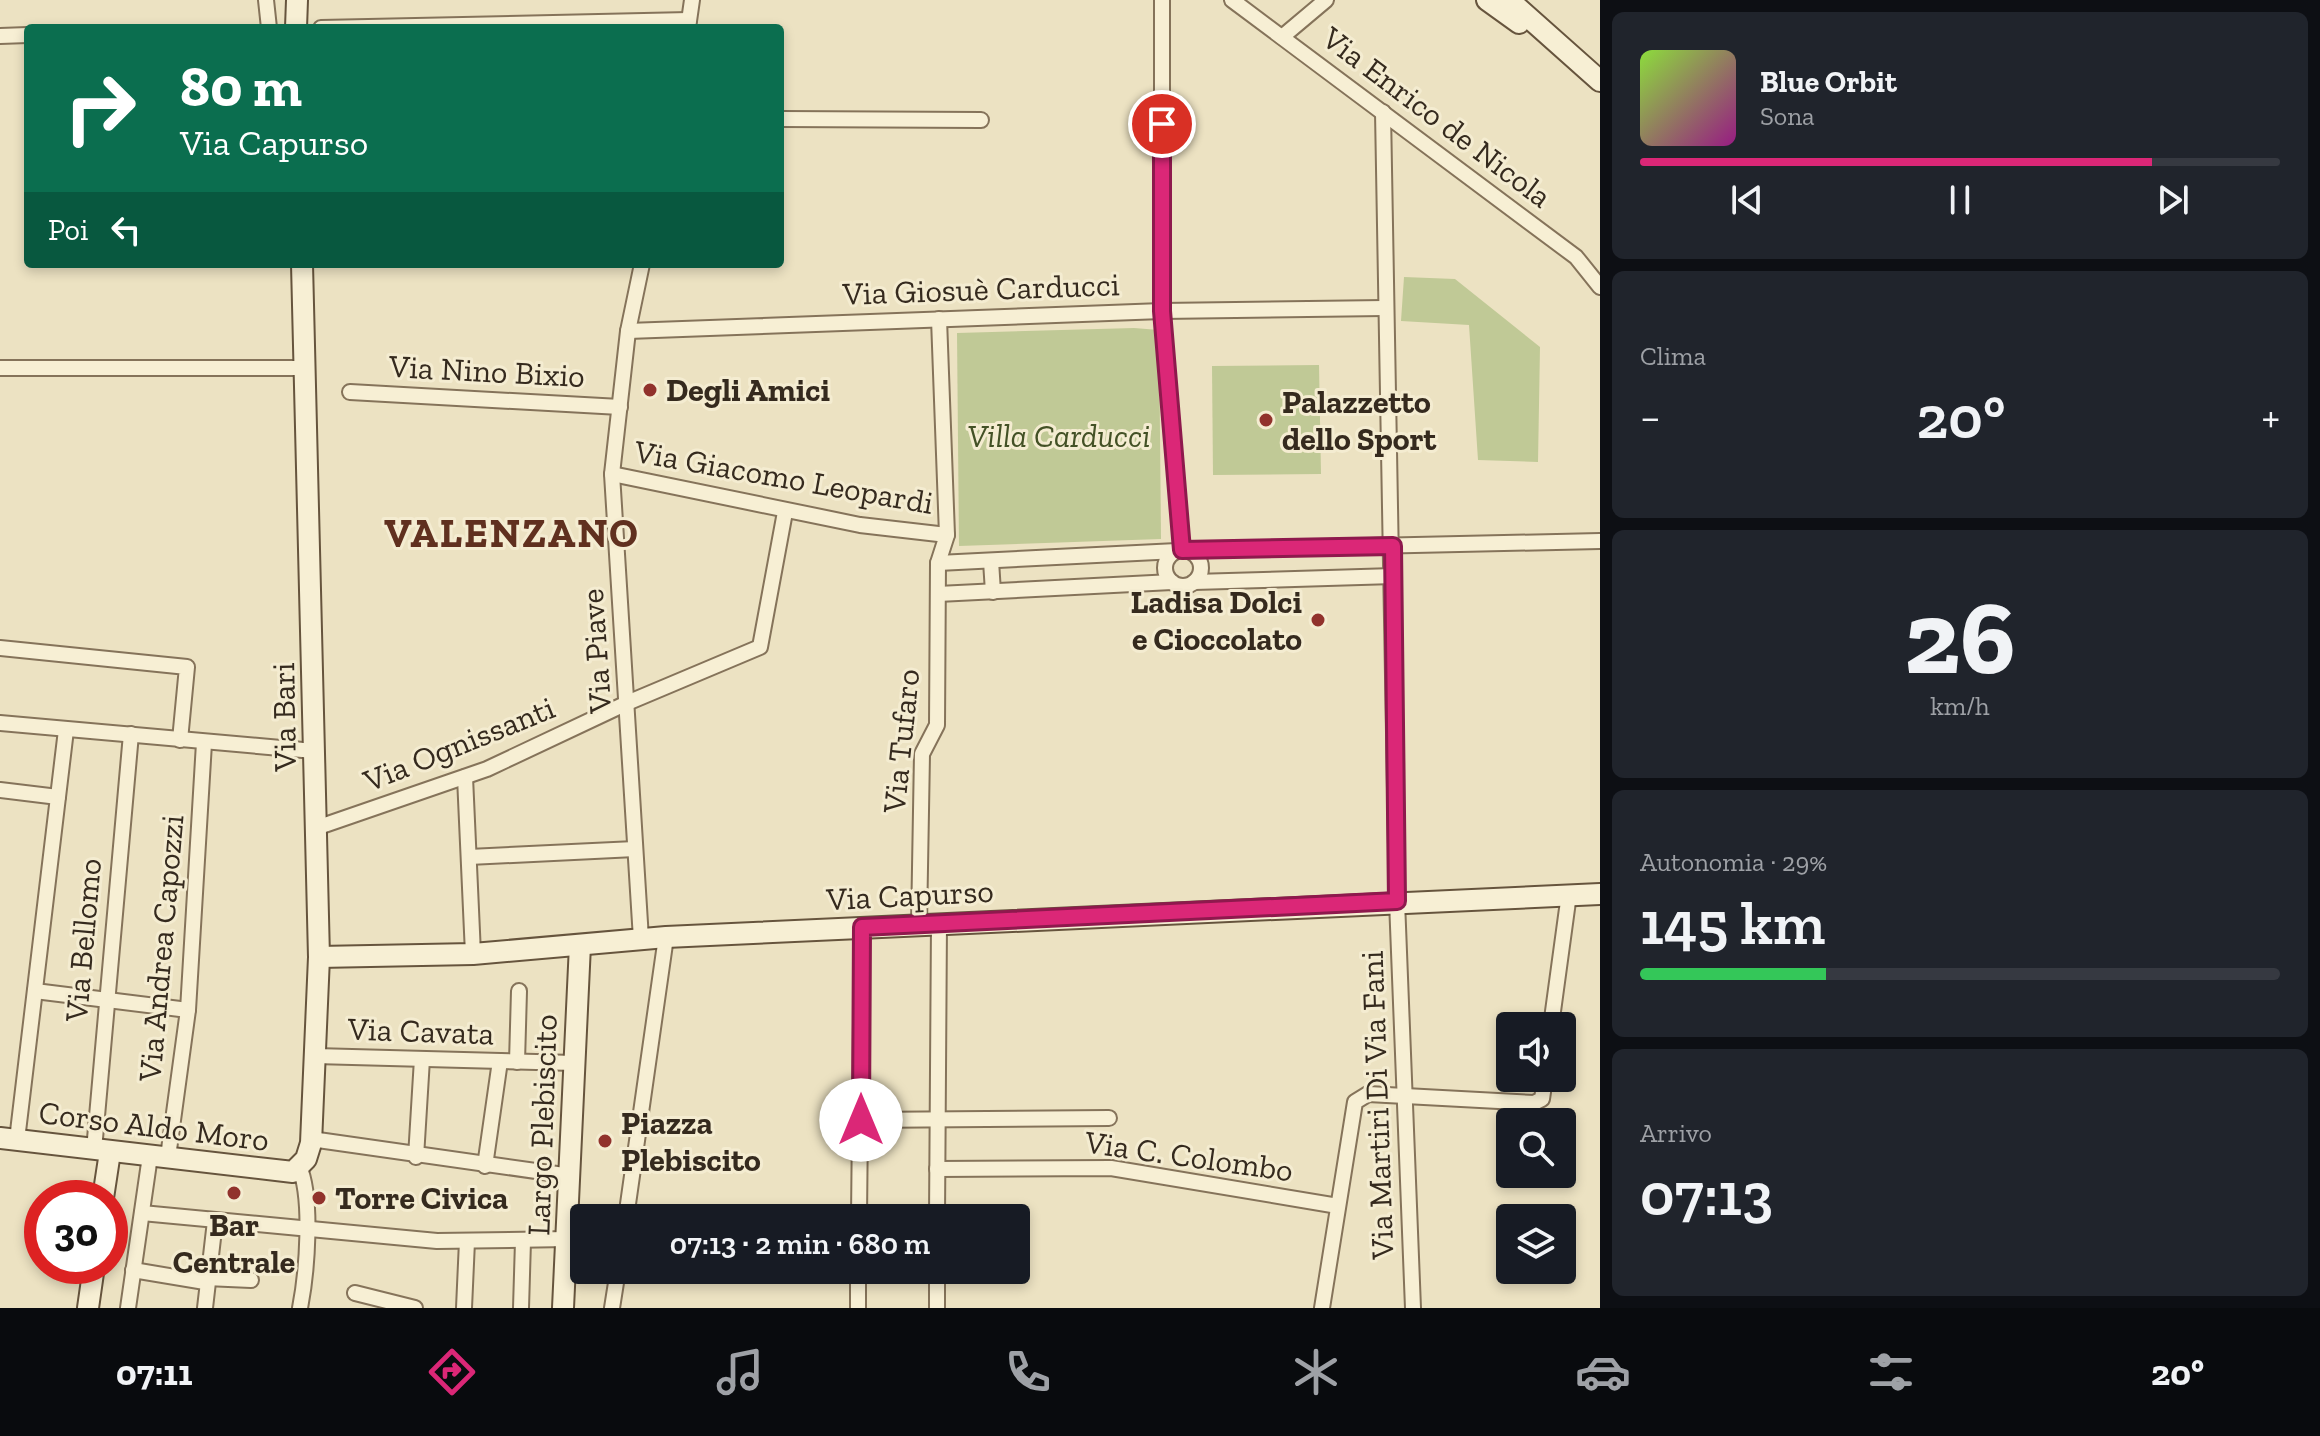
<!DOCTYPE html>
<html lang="it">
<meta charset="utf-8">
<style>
body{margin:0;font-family:"Zilla Slab",serif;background:#20242c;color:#f1f3f6;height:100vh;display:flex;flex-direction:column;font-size:30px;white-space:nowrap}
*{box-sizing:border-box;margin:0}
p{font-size:26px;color:#9ea1a6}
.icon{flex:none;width:44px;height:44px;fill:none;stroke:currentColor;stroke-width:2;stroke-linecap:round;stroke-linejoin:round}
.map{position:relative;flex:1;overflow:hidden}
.sheet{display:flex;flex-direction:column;gap:12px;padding:12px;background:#0d0f14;width:720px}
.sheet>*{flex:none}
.guide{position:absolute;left:24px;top:24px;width:760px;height:244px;border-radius:8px;box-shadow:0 4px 12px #0003;background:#0b6e4f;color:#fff;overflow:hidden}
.buttons{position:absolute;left:1496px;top:1012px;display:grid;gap:16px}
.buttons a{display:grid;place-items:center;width:80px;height:80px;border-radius:8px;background:#171b24;box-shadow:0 4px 12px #0003;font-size:40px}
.speed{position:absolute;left:24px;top:1180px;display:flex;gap:16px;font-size:40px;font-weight:700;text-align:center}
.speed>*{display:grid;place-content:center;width:104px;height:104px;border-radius:50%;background:#171b24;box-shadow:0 4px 12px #0003;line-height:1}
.speed .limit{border:12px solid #d22;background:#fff;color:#111}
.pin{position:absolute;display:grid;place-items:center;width:68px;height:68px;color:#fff;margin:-34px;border:4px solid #fff;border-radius:50%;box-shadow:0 2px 8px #0007}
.me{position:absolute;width:88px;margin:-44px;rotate:0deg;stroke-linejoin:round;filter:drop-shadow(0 0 6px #0008)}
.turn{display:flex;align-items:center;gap:28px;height:168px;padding:0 24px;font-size:36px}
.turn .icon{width:104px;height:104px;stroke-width:2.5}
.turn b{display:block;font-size:56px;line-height:68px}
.then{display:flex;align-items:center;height:76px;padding:0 24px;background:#0003;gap:16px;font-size:30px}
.big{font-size:60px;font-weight:600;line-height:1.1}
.sheet .card{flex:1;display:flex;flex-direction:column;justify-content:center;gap:12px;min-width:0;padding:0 28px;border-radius:12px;background:#20242c}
.sheet .dial{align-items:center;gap:0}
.dial b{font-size:104px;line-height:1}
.song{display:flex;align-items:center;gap:24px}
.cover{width:96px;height:96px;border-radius:12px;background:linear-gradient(135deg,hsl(90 70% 55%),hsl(310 70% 35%))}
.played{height:8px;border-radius:4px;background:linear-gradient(90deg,#db2777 80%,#363941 80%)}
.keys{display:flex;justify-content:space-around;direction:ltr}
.heat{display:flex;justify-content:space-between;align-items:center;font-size:44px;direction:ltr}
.charge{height:12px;border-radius:6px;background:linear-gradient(90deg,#34c759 29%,#363941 0)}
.trip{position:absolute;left:570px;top:1204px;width:460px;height:80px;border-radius:8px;background:#171b24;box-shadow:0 4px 12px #0003;font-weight:600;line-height:80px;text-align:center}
.tabs{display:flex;height:128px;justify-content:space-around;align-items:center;background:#090b0e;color:#9ea1a6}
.tabs .icon{width:56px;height:56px}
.tabs .current{color:#db2777}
.tabs b{font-size:36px;color:#f1f3f6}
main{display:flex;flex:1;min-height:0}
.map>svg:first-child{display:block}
.green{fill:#c0c996}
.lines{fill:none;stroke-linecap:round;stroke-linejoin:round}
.street-casing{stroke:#85735a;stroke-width:18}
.secondary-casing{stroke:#66543d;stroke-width:24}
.street{stroke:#f7efd4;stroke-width:14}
.secondary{stroke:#f7efd4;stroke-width:20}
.route-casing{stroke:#8e194d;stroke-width:20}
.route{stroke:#db2777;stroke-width:14}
.poi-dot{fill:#91322c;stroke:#f4ecd1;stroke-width:3}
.labels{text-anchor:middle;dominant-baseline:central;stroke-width:6;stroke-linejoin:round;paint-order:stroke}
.street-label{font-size:32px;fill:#352a1e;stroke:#f4ecd1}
.poi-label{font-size:32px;font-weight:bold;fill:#352a1e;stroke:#f4ecd1;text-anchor:start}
.park-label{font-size:32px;font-style:italic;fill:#435125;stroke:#f4ecd1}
.district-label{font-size:40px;font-weight:bold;letter-spacing:2px;fill:#60301f;stroke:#f4ecd1}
</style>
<main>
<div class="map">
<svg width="1600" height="1308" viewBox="0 0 1600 1308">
<rect width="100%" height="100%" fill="#ece2c2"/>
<g class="green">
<path d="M 1404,277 L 1455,279 L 1540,347 L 1538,462 L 1478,460 L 1469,325 L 1401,321 Z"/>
<path d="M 1134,328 L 1159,330 L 1161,539 L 959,546 L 957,333 Z"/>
<path d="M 1319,365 L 1321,474 L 1213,475 L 1212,366 Z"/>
</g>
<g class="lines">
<g class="street-casing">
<g id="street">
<path d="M 266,0 L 269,28"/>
<path d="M 1162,0 L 1162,311 L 1182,550"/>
<path d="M 1232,0 L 1576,257 L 1600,287"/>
<path d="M 321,28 L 689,20"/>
<path d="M 688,28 L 692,0"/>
<path d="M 0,36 L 28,35"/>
<path d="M 1282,37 L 1326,0"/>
<path d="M 1383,112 L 1397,901 L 1413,1308"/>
<path d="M 780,119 L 981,120"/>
<path d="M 628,331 L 1162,311 L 1384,308"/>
<path d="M 0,368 L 304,368"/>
<path d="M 350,392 L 620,407"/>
<path d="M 612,474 L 860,525 L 947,535"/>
<circle cx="1183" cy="568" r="18"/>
<path d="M 1188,550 L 1600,541"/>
<path d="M 991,561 L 993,592"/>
<path d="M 938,563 L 1177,551"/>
<path d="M 1194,582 L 1394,576"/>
<path d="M 938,594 L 1172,582"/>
<path d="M 0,648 L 187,667 L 180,740"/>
<path d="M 0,723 L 314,751"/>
<path d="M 465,777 L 473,954"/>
<path d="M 0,790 L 58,797"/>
<path d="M 316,828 L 487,769 L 627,703 L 760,647 L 785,512"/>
<path d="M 469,857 L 635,849"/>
<path d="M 919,925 L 922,754 L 937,725 L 938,563 L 947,535 L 939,319"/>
<path d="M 641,939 L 612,474 L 628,331 L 642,264"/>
<path d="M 35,991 L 188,1010"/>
<path d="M 1551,1026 L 1569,894"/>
<path d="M 315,1056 L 574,1063"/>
<path d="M 517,1062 L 519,991"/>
<path d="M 861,1120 L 1109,1118"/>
<path d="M 311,1139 L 571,1176"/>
<path d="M 17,1140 L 66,730"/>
<path d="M 94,1150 L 131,734"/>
<path d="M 168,1157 L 188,1010 L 204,743"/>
<path d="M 416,1157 L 422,1059"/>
<path d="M 299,1166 C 313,1198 307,1272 300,1308"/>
<path d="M 485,1166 L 500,1061"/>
<path d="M 937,1169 L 1111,1168 L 1338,1206"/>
<path d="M 142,1213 L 437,1241 L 568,1239"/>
<path d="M 626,1218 L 666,937"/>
<path d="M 859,1218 L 862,927"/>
<path d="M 937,1218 L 939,923"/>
<path d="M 133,1270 L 205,1282"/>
<path d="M 937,1270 L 937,1308"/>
<path d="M 206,1278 L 251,1280"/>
<path d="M 355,1293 L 415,1308"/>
<path d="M 128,1308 L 150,1156"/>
<path d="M 205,1308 L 215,1221"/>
<path d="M 464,1308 L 467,1241"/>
<path d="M 521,1308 L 523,1241"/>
<path d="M 612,1308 L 618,1270"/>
<path d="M 858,1308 L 858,1270"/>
<path d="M 1322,1308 L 1355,1102 L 1368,1094 L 1534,1103 L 1542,1099 L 1545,1078"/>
</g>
</g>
<g class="secondary-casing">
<g id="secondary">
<path d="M 1487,0 L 1519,23"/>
<path d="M 1509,0 L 1600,81"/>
<path d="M 296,28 L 297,0"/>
<path d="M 319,957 L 473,954 L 666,937 L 1600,894"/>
<path d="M 0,1138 L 293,1172 L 306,1159 L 311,1143 L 319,957 L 302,264"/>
<path d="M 103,1198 L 110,1152"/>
<path d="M 88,1308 L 94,1266"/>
<path d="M 563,1308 L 580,945"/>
</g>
</g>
<use href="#street" class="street"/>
<use href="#secondary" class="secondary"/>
</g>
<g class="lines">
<g class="route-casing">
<path id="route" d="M 861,1120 L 862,927 L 1397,901 L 1393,546 L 1182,550 L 1162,311 L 1162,124"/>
</g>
<use href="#route" class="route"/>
</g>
<g class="poi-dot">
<circle cx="650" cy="390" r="8"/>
<circle cx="1266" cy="420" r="8"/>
<circle cx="1318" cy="620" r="8"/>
<circle cx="605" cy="1141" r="8"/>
<circle cx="234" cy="1193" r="8"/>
<circle cx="319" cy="1198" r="8"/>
</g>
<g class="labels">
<g class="street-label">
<text transform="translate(1437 117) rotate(37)">Via Enrico de Nicola</text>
<text transform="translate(981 289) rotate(-2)">Via Giosuè Carducci</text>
<text transform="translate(487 371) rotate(3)">Via Nino Bixio</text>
<text transform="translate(784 477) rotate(10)">Via Giacomo Leopardi</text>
<text transform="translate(596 651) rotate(-94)">Via Piave</text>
<text transform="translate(284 717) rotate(-91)">Via Bari</text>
<text transform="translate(901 741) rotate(-84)">Via Tufaro</text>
<text transform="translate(459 744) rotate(-22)">Via Ognissanti</text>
<text transform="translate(910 895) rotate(-3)">Via Capurso</text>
<text transform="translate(83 940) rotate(-85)">Via Bellomo</text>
<text transform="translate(161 948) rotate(-85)">Via Andrea Capozzi</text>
<text transform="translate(421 1031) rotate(2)">Via Cavata</text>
<text transform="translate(1377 1105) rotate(-92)">Via Martiri Di Via Fani</text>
<text transform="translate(542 1125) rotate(-88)">Largo Plebiscito</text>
<text transform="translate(154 1126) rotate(7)">Corso Aldo Moro</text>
<text transform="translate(1189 1156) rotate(8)">Via C. Colombo</text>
</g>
<g class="poi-label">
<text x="666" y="390">Degli Amici</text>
<text x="1282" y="402">Palazzetto<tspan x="1282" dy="37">dello Sport</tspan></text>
<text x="1302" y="602" text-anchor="end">Ladisa Dolci<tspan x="1302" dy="37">e Cioccolato</tspan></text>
<text x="621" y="1123">Piazza<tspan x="621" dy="37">Plebiscito</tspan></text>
<text x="335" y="1198">Torre Civica</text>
<text x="234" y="1225" text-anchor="middle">Bar<tspan x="234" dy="37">Centrale</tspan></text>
</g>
<g class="park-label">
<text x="1059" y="436">Villa Carducci</text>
</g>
<g class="district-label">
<text x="512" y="533">VALENZANO</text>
</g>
</g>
</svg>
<div class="buttons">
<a><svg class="icon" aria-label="sound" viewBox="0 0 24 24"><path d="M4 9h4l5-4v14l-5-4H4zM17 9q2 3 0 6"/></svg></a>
<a><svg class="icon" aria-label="search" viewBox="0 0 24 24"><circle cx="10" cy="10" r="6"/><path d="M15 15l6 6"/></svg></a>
<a><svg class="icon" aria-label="layers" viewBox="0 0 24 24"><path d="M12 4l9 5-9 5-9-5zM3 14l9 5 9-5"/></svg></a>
</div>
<div class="speed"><div class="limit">30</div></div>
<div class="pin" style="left:1162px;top:124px;background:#d93025"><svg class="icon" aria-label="arrive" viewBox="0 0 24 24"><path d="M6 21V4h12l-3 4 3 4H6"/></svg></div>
<svg class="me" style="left:861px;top:1120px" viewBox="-20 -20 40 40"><circle r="19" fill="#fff"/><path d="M0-13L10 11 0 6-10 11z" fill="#db2777"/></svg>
<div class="trip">07:13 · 2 min · 680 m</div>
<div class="guide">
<div class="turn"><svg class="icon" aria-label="right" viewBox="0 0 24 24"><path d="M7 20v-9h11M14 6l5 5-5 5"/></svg><div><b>80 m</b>Via Capurso</div></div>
<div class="then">Poi<svg class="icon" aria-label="left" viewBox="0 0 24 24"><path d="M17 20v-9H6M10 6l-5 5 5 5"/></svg></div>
</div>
</div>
<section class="sheet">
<div class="card">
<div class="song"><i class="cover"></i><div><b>Blue Orbit</b><p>Sona</p></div></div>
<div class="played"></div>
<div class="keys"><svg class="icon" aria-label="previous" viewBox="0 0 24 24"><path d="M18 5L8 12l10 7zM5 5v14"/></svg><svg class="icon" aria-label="pause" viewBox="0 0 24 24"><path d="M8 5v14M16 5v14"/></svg><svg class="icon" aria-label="next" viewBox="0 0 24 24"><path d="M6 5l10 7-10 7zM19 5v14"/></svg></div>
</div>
<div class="card"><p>Clima</p>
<div class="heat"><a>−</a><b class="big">20°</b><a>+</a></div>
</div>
<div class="card dial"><b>26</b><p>km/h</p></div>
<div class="card"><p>Autonomia · 29%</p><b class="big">145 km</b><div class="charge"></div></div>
<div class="card"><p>Arrivo</p><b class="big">07:13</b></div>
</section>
</main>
<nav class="tabs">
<b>07:11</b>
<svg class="icon current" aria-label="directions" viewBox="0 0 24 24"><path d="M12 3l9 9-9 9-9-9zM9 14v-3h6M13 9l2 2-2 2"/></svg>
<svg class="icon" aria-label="music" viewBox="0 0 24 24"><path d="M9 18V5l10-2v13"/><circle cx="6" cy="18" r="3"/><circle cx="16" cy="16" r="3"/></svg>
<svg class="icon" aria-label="phone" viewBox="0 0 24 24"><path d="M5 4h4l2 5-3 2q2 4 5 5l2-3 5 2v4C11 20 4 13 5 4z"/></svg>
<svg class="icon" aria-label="climate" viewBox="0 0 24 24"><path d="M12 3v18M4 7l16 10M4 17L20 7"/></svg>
<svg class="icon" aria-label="car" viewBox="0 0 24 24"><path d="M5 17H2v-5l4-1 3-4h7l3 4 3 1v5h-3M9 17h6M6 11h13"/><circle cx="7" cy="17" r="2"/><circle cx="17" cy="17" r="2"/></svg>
<svg class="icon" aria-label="filters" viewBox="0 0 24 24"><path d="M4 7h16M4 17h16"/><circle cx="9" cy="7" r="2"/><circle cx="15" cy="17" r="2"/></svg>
<b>20°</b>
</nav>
